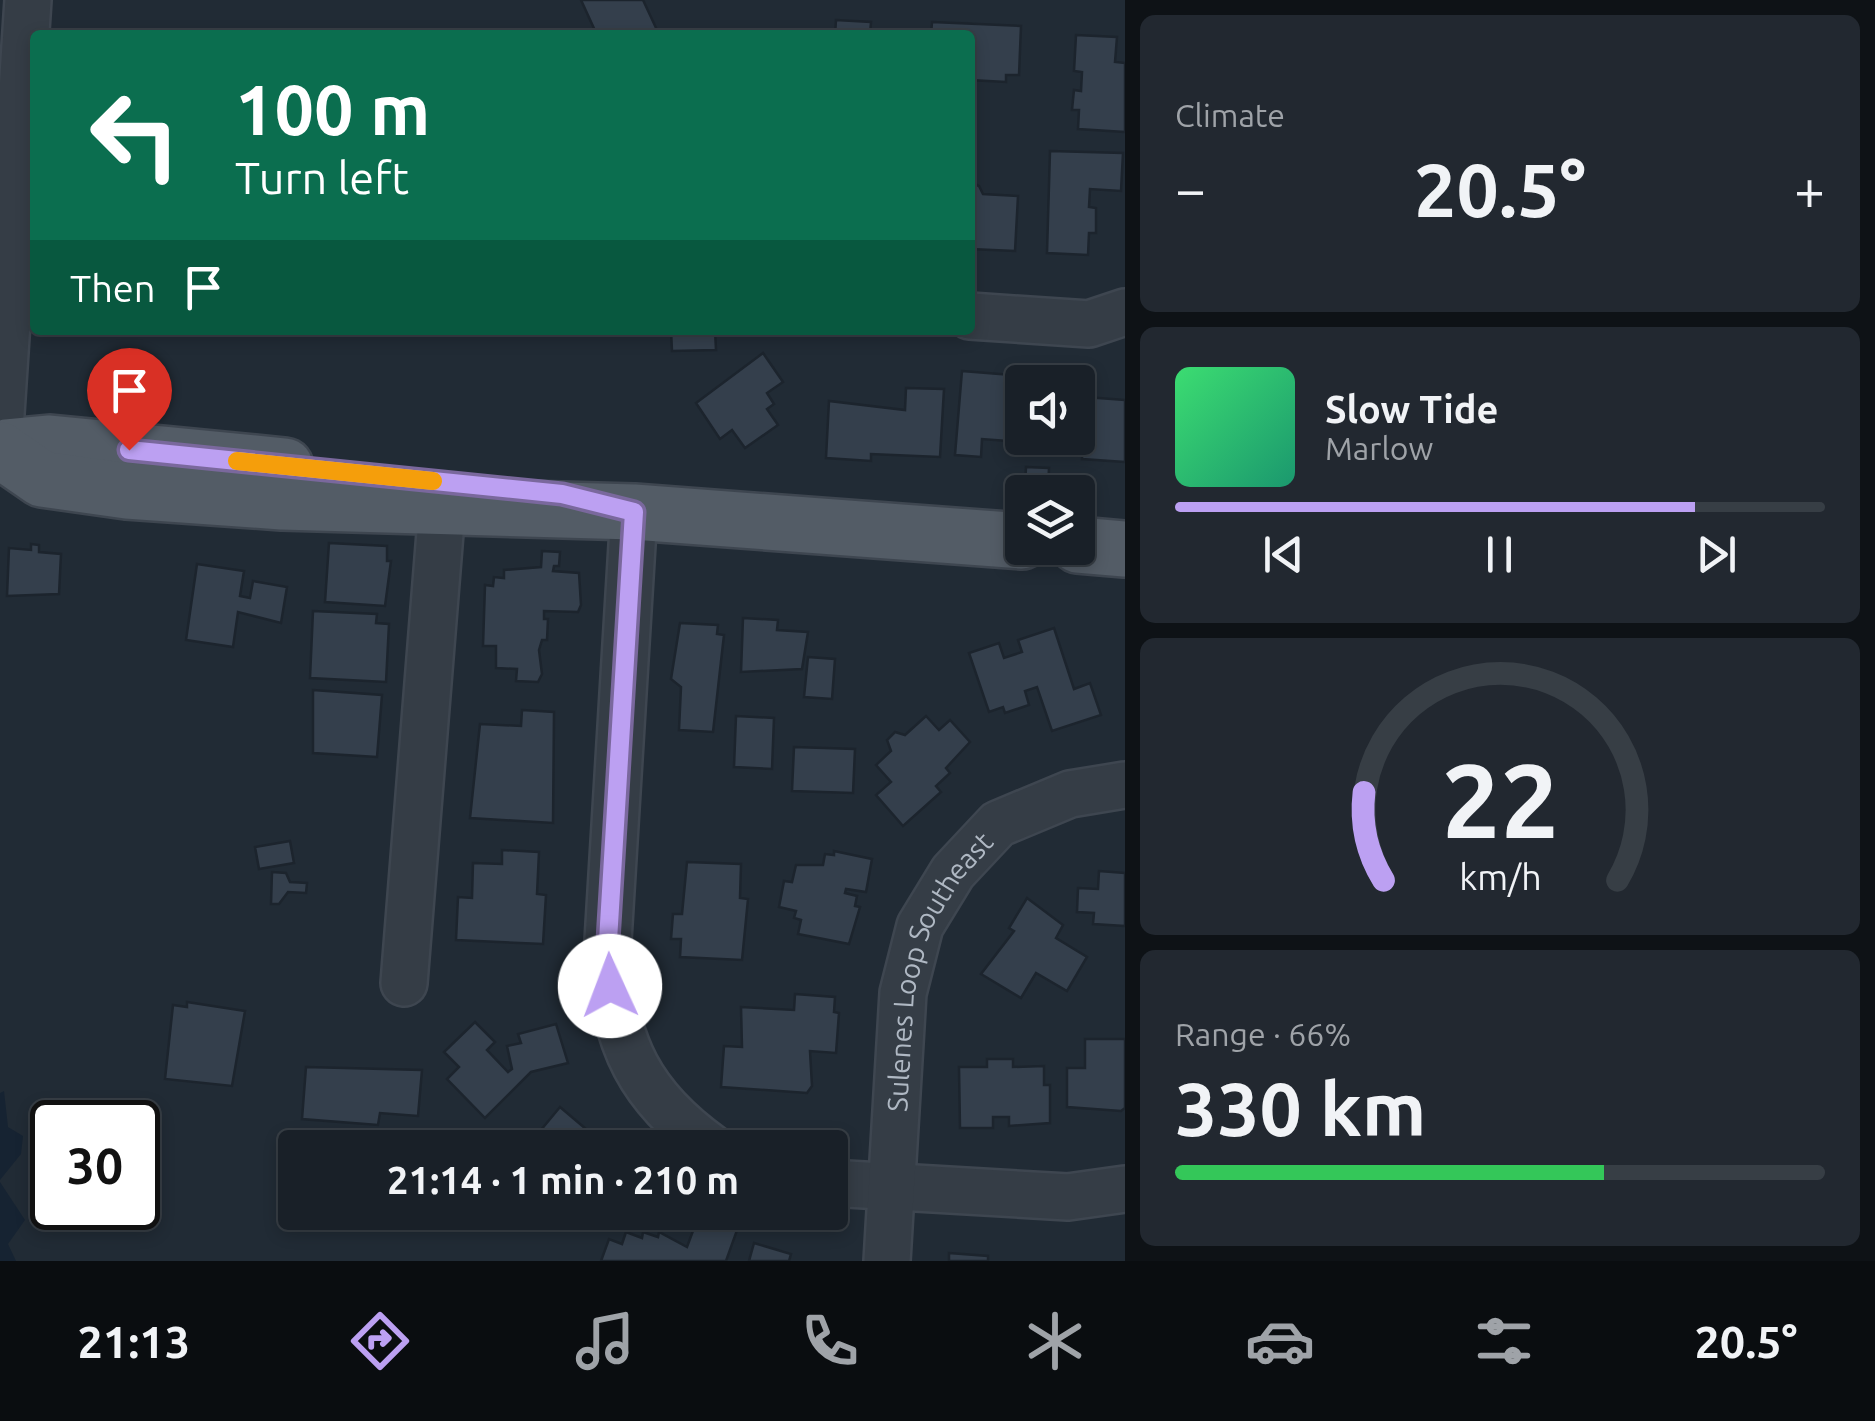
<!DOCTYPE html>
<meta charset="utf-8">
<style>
body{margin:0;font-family:Ubuntu,sans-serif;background:#222830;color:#f1f3f6;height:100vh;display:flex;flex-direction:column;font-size:38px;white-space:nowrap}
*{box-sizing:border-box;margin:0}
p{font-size:32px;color:#9fa3a8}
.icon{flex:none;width:55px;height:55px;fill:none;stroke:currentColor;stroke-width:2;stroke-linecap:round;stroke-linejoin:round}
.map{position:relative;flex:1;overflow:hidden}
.drawer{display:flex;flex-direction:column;gap:15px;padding:15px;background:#0e1216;width:750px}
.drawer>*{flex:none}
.guide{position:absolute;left:30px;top:30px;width:945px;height:305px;border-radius:10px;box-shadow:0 5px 15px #0003,0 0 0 2px #373e45;background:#0b6e4f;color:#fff;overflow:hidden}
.tools{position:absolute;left:1005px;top:365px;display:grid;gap:20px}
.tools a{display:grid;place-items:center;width:90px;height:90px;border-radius:10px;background:#192028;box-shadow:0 5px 15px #0003,0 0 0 2px #373e45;font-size:50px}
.speed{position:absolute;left:30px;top:1100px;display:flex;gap:20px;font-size:50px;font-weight:700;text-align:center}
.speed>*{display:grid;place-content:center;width:130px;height:130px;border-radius:50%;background:#192028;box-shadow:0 5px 15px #0003,0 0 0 2px #373e45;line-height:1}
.speed .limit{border:5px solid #111;border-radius:15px;background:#fff;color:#111}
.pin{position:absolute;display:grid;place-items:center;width:85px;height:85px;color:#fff;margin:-102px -42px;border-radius:50% 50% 50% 0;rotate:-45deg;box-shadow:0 0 10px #0007}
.pin .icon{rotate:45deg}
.me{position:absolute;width:110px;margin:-55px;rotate:358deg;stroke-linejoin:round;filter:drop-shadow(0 0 8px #0008)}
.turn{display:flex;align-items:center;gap:35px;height:210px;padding:0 40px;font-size:45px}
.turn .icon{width:130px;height:130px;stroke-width:2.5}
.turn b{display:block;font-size:70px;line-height:85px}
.then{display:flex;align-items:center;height:95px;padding:0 40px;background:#0003;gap:20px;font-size:38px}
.big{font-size:75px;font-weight:600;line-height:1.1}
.drawer .tile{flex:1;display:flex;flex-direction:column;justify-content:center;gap:15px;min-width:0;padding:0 35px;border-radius:15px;background:#222830}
.drawer .dial{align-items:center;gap:0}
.dial svg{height:260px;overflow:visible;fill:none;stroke:#373e45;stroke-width:7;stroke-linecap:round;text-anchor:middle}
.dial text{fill:#f1f3f6;stroke:none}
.song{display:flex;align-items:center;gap:30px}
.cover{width:120px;height:120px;border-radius:15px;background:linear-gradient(135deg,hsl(140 70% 55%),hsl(160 70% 35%))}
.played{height:10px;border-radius:5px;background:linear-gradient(90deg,#bca0f2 80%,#373e45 80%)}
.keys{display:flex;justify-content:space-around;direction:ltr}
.heat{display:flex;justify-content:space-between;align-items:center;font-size:55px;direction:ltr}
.charge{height:15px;border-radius:8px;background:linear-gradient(90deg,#34c759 66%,#373e45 0)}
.trip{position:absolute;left:278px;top:1130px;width:570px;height:100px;border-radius:10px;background:#192028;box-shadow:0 5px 15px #0003,0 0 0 2px #373e45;font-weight:600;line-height:100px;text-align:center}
.menu{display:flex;height:160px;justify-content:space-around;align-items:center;background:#0a0d10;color:#9fa3a8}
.menu .icon{width:70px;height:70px}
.menu .active{color:#bca0f2}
.menu b{font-size:45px;color:#f1f3f6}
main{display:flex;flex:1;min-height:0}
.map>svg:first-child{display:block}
.water{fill:#162332}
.building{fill:#343f4c;stroke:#1c242d;stroke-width:2.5}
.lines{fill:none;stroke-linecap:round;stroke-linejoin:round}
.minor-casing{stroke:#3e4650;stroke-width:50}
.major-casing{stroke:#3e4650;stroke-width:60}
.minor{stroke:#353d46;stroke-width:45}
.major{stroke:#535c66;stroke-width:55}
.route-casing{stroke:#7a689d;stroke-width:25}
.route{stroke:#bca0f2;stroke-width:18}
.slow{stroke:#f59e0b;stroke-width:18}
.labels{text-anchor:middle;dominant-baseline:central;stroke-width:10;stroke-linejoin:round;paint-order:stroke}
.street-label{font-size:28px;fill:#afb8c3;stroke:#1a222b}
</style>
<main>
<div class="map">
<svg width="1125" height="1261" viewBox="0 0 1125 1261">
<rect width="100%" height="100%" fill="#212b35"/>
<g class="water">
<path d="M 4,1091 L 8,1127 L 23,1136 L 21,1154 L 0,1180 L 0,1093 Z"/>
<path d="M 0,1182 L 25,1220 L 8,1244 L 16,1261 L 0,1261 Z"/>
</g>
<g class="building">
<path d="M 581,0 L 643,0 L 657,30 L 653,35 L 597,35 Z"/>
<path d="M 836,20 L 871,22 L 870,35 L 831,35 L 835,35 Z"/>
<path d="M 932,22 L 1021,26 L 1019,75 L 1006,75 L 1006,82 L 970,80 L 970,35 L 931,35 Z"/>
<path d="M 1076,35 L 1117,37 L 1115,62 L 1125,63 L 1125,132 L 1078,129 L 1079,110 L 1072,110 L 1074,90 L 1081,91 L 1082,72 L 1074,71 Z"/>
<path d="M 1050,151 L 1123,153 L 1121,191 L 1090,189 L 1089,207 L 1096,208 L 1096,233 L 1089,233 L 1088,255 L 1047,253 Z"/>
<path d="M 970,182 L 979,186 L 983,194 L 1018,196 L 1015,251 L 970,249 Z"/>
<path d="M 671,330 L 715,330 L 716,350 L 672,351 Z"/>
<path d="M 763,353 L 783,382 L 767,393 L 774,404 L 767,409 L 778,425 L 745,448 L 732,430 L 720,439 L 696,403 Z"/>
<path d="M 962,371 L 1050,378 L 1050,382 L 1022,382 L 1022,438 L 1045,438 L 1045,444 L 982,439 L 981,457 L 955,455 Z"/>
<path d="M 906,388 L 944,389 L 940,457 L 871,454 L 871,461 L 826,458 L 829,401 L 905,410 Z"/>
<path d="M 1085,397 L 1125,400 L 1125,462 L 1082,459 L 1083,437 L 1078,432 L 1078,422 L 1083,417 Z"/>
<path d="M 1026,467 L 1049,468 L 1048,488 L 1025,486 Z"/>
<path d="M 329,543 L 387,546 L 387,561 L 391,561 L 385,606 L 325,602 Z"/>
<path d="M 31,544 L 39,545 L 39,552 L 61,554 L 59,594 L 7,596 L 9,548 L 31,550 Z"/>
<path d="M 542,551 L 560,552 L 559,566 L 554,566 L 553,571 L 579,573 L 581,605 L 578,612 L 544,611 L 544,619 L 548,619 L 547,640 L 542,640 L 539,650 L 542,674 L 538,682 L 516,681 L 517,669 L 496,668 L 496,646 L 483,646 L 485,585 L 493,586 L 494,577 L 504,578 L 504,570 L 541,567 Z"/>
<path d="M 197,564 L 244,571 L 240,596 L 250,598 L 253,581 L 287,587 L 281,623 L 238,612 L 233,647 L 186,640 Z"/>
<path d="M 313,611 L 377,614 L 376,623 L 389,624 L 386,682 L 310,678 Z"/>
<path d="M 743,618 L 778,620 L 777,630 L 808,632 L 802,669 L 741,672 Z"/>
<path d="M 680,623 L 718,625 L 717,634 L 724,635 L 713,732 L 679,730 L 681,687 L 671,679 Z"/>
<path d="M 1054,628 L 1074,689 L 1090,683 L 1101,715 L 1052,731 L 1037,687 L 1025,691 L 1029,705 L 1005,713 L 1003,707 L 989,712 L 969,653 L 999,643 L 1004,658 L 1022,652 L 1018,640 Z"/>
<path d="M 808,657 L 835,659 L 832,699 L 804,697 Z"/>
<path d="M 313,690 L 382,695 L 377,757 L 313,753 Z"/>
<path d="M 522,710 L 554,712 L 553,823 L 470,818 L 480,724 L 521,726 Z"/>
<path d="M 736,716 L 774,718 L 772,769 L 734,767 Z"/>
<path d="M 926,716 L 939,730 L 950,720 L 970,742 L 946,768 L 950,773 L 936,786 L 941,792 L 903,826 L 876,795 L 891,782 L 876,765 L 891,751 L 887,740 L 895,732 L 905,735 Z"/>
<path d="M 794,747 L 855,749 L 853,793 L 792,791 Z"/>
<path d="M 290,841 L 294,863 L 259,869 L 255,847 Z"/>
<path d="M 502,850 L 539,852 L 537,894 L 546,895 L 543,944 L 456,940 L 458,897 L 472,898 L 473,863 L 502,864 Z"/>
<path d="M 834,851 L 872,859 L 866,892 L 846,889 L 845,893 L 857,896 L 855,906 L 860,907 L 849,944 L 798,934 L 801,920 L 794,918 L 796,911 L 779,907 L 784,881 L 792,882 L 796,865 L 823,865 L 825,854 L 834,855 Z"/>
<path d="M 687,862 L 741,864 L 740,898 L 748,899 L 742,960 L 680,957 L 681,939 L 671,939 L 673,914 L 682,914 Z"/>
<path d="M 1099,871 L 1125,873 L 1125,926 L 1093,924 L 1094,913 L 1077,912 L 1078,888 L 1098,889 Z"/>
<path d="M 272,872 L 286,873 L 290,882 L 307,883 L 306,893 L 288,892 L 279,904 L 271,904 Z"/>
<path d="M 1027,898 L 1063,925 L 1056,938 L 1087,957 L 1067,991 L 1036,973 L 1021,998 L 981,974 L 1014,931 L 1009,928 Z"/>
<path d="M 795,994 L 835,997 L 834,1012 L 839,1013 L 836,1053 L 810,1051 L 812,1086 L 807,1093 L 721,1087 L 724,1046 L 742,1047 L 741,1007 L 794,1010 Z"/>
<path d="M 187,1002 L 245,1011 L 232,1086 L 165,1079 L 173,1005 L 187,1007 Z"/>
<path d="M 475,1022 L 495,1042 L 487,1050 L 508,1072 L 512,1069 L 507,1046 L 521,1043 L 518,1034 L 556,1024 L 568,1063 L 531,1072 L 485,1118 L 447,1079 L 459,1067 L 444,1052 Z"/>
<path d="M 1085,1039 L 1125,1039 L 1125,1108 L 1121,1111 L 1067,1107 L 1067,1068 L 1085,1068 Z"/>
<path d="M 987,1059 L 1013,1059 L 1013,1067 L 1044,1066 L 1044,1085 L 1050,1085 L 1050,1123 L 1009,1126 L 1009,1117 L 993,1117 L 993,1128 L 960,1128 L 959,1067 L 987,1067 Z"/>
<path d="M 306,1067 L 422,1070 L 418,1116 L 380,1113 L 378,1125 L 302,1119 Z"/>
<path d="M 560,1107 L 593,1135 L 588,1141 L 595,1148 L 526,1148 Z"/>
<path d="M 700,1212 L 740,1222 L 726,1261 L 601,1261 L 609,1239 L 622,1244 L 626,1232 L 642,1238 L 643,1232 L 658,1237 L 659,1232 L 687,1247 Z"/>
<path d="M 754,1243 L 791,1254 L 789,1261 L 749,1261 Z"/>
<path d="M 949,1253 L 988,1256 L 988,1261 L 949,1261 Z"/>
</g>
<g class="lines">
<g class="minor-casing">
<g id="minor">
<path d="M 970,316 L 1089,324 L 1125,312"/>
<path d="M 0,429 L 28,0"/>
<path d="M 634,512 L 607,957 C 616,1044 639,1096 712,1148"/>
<path d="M 404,983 L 442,508"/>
<path d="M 830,1183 L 1068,1197 L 1125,1189"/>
<path id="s1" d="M 887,1261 L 903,993 L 920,926 L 953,872 L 998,824 L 1070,794 L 1125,785"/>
</g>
</g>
<g class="major-casing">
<g id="major">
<path d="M 7,447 L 50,443 L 285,466"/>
<path d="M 0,450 L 42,479 L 127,491 L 282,502 L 634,512 L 1022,541"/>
<path d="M 1078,545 L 1125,549"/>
</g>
</g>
<use href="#minor" class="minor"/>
<use href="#major" class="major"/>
</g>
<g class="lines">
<g class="route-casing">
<path id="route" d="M 129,450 L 562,494 L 634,512 L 607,957 L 610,986"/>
</g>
<use href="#route" class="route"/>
<path class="slow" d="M 237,461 L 433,481"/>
</g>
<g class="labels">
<g class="street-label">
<text stroke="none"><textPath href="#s1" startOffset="300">Sulenes Loop Southeast</textPath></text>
</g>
</g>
</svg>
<div class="tools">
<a><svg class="icon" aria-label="sound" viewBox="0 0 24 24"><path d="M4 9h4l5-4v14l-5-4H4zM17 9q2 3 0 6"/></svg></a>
<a><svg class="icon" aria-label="layers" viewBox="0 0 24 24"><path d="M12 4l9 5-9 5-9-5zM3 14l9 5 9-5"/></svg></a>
</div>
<div class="speed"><div class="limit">30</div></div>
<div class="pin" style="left:129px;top:450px;background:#d93025"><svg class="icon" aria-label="arrive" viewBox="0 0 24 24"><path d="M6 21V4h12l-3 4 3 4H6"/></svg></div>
<svg class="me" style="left:610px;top:986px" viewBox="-20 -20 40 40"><circle r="19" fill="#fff"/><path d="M0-13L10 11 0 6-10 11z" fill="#bca0f2"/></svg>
<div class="trip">21:14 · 1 min · 210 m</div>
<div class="guide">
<div class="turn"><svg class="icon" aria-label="left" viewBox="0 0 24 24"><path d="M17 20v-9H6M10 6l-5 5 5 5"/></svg><div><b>100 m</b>Turn left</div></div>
<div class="then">Then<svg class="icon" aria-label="arrive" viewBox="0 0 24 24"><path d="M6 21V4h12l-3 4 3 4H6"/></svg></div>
</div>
</div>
<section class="drawer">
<div class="tile"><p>Climate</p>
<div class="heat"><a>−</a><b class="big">20.5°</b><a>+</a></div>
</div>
<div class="tile">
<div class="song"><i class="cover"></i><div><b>Slow Tide</b><p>Marlow</p></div></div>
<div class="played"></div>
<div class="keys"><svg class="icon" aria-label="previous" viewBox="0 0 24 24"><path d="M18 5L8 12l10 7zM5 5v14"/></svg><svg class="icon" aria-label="pause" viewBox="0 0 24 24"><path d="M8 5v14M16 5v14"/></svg><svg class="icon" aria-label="next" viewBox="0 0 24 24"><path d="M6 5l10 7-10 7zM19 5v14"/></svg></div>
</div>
<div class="tile dial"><svg viewBox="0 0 100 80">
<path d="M14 69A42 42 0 1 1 86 69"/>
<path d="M14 69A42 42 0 0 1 8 42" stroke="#bca0f2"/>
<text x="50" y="56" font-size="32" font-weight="700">22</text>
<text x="50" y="72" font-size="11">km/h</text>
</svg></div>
<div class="tile"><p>Range · 66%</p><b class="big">330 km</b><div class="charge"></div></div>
</section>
</main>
<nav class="menu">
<b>21:13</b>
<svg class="icon active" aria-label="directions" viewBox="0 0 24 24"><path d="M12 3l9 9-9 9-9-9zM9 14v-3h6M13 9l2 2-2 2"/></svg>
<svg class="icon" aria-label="music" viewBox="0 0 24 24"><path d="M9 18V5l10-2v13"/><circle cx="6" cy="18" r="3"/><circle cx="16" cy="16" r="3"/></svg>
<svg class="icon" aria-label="phone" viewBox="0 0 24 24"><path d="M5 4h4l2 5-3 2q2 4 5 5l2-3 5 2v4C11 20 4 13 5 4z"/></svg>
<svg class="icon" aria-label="climate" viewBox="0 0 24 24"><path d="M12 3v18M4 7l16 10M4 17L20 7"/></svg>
<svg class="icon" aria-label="car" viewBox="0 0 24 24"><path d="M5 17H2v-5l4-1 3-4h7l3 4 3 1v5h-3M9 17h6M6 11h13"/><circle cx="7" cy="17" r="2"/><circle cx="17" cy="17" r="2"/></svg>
<svg class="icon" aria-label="filters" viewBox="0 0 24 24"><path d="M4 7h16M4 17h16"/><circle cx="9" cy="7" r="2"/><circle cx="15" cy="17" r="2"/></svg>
<b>20.5°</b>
</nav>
